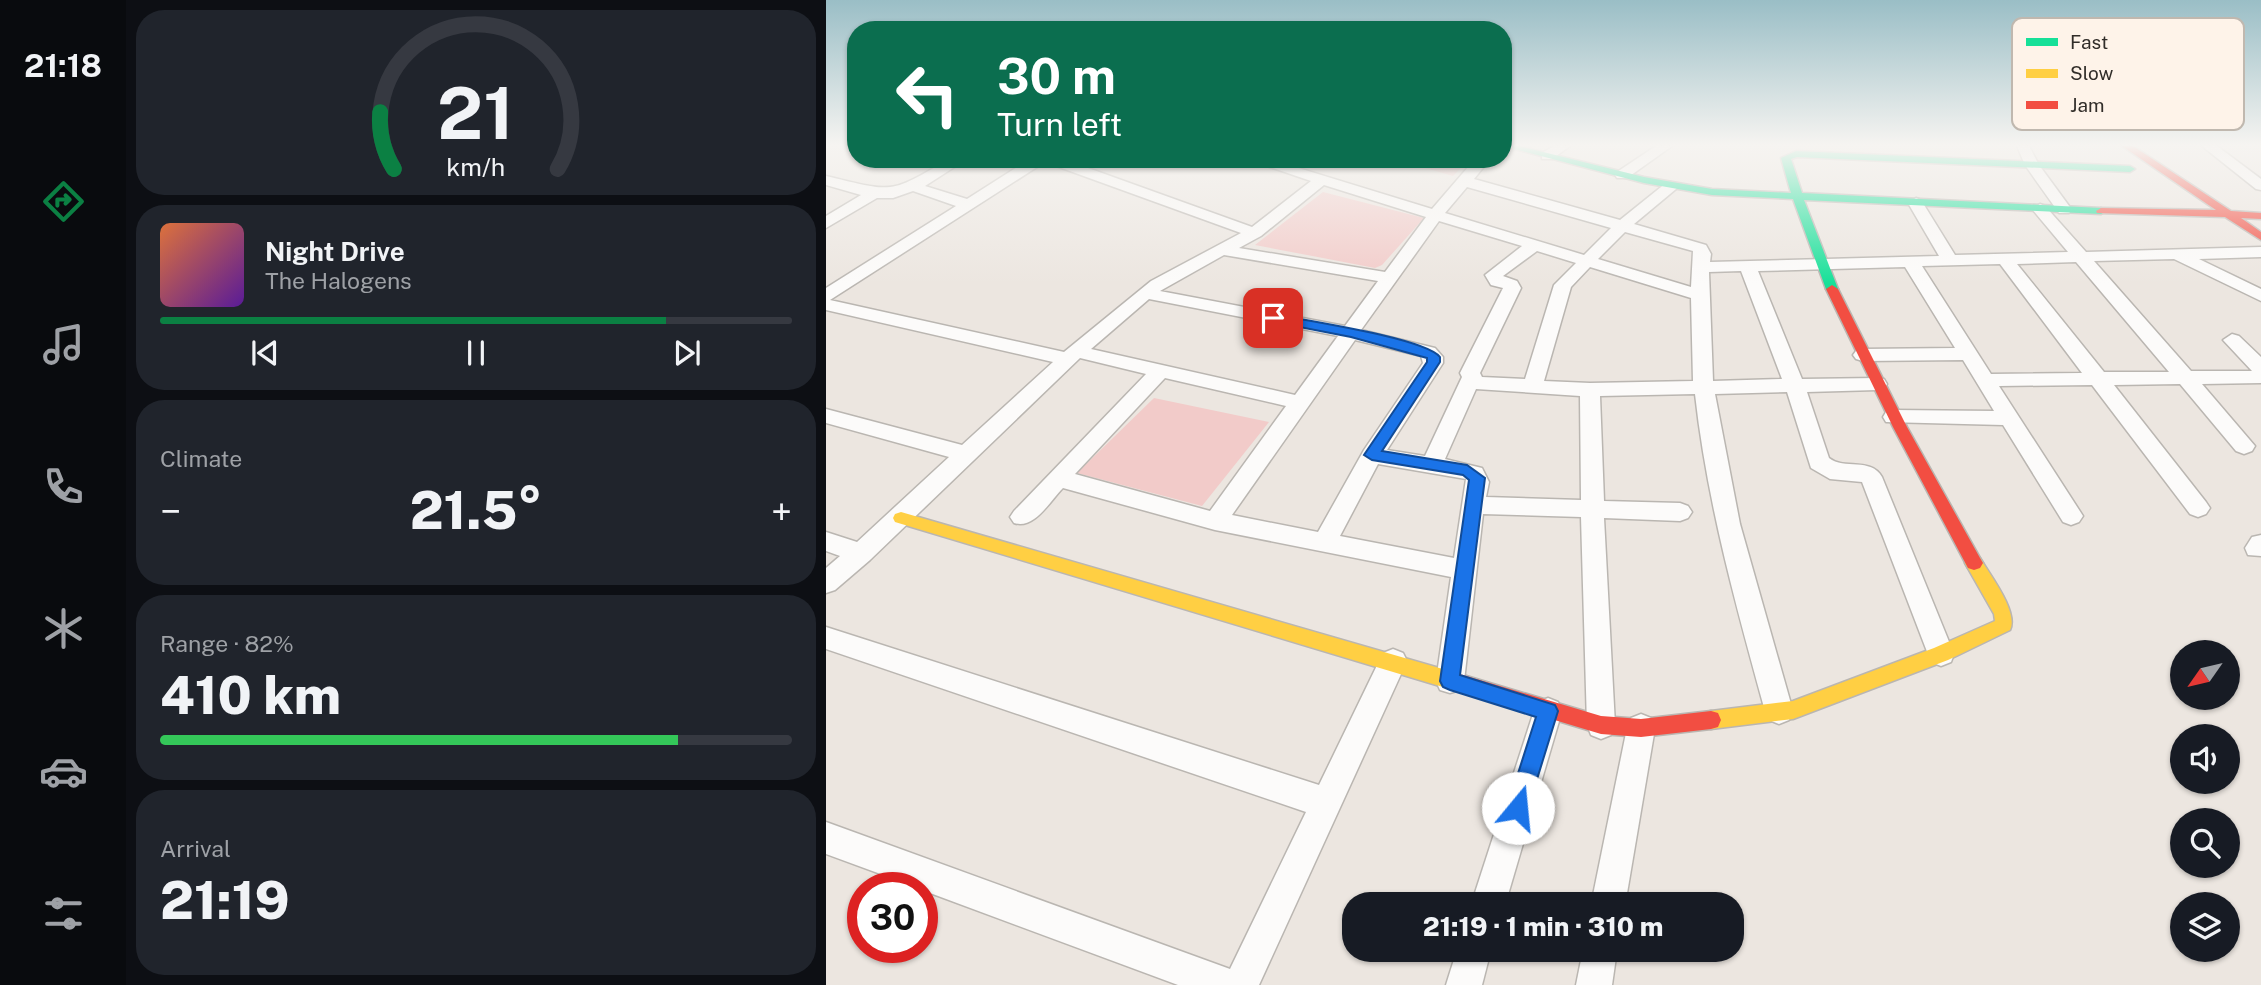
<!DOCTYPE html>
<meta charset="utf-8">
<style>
body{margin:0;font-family:"Public Sans",sans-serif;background:#20242c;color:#f1f3f6;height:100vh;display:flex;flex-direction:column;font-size:26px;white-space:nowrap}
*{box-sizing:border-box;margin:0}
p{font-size:23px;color:#9ea1a6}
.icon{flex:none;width:38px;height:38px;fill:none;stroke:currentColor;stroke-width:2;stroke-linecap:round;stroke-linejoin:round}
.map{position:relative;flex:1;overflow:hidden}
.panel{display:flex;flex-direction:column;gap:10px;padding:10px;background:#0d0f14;width:700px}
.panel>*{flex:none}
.top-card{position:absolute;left:21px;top:21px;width:665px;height:147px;border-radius:28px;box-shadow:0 2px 5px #0004;background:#0b6e4f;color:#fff;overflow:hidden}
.needle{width:46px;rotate:236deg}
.tools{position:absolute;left:1344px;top:640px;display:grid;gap:14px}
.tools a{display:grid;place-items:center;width:70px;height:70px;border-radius:50%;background:#171b24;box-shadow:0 2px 5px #0004;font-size:35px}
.speed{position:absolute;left:21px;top:872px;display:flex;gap:14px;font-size:35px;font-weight:700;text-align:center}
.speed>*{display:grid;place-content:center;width:91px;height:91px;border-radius:50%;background:#171b24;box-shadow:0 2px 5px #0004;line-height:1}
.speed .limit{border:10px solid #d22;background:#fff;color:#111}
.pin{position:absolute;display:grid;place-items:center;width:60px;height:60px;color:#fff;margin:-30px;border-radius:14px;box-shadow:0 4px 10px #0006}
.me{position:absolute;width:77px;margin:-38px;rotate:17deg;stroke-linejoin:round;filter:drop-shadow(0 0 5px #0008)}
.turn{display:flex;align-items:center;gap:24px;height:147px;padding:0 35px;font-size:32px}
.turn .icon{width:91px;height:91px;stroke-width:2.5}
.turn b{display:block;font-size:49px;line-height:60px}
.big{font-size:52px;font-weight:800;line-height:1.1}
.panel .card{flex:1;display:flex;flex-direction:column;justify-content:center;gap:10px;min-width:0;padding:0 24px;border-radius:28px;background:#20242c}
.panel .dial{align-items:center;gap:0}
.dial svg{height:182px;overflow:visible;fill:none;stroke:#363941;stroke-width:7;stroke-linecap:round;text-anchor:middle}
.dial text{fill:#f1f3f6;stroke:none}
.song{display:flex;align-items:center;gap:21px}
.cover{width:84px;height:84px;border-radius:10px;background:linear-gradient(135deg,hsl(20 70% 55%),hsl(270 70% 35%))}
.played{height:7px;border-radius:4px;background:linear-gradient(90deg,#0b8043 80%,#363941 80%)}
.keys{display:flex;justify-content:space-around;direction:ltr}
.heat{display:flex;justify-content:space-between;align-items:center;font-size:38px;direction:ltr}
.charge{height:10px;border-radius:5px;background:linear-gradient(90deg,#34c759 82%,#363941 0)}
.trip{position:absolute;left:516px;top:892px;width:402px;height:70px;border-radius:28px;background:#171b24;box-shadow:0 2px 5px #0004;font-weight:800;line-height:70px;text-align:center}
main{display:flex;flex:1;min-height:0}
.tabs{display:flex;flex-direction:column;width:126px;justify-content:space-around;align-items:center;background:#090b0e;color:#9ea1a6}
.tabs .icon{width:49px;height:49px}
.tabs .selected{color:#0b8043}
.tabs b{font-size:32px;color:#f1f3f6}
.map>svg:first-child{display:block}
.green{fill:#f2cbc9}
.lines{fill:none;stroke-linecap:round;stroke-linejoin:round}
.street-casing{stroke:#bab6b1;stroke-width:3}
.fast-casing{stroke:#bab6b1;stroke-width:3}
.slow-casing{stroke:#bab6b1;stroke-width:3}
.jam-casing{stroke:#bab6b1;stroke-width:3}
.street{fill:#fcfbfa;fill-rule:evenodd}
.fast{fill:#16e098;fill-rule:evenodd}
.slow{fill:#ffcf43;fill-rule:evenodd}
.jam{fill:#f24e42;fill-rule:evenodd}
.route{fill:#1a73e8;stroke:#114b97;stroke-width:2}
.key{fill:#fef3e9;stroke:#c0b8af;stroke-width:2}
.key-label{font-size:19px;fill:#312d29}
</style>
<main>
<nav class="tabs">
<b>21:18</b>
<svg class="icon selected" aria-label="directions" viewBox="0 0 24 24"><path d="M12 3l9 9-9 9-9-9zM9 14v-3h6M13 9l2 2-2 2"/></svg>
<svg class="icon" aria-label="music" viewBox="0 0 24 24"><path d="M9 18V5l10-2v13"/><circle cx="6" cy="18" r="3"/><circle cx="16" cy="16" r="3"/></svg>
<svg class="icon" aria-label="phone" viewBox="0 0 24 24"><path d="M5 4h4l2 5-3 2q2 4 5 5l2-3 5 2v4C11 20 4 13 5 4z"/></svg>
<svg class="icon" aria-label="climate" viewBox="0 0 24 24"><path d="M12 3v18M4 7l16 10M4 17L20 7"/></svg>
<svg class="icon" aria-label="car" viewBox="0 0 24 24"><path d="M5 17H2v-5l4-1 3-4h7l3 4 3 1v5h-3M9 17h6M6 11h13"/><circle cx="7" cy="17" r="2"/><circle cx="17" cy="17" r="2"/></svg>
<svg class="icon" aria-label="filters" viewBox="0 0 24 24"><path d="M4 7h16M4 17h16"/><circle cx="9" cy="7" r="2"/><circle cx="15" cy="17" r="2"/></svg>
</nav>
<section class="panel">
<div class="card dial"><svg viewBox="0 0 100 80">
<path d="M14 69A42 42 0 1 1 86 69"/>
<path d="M14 69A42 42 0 0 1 8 44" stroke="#0b8043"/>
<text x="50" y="56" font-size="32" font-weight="700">21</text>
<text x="50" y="72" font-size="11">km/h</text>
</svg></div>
<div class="card">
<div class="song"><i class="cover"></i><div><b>Night Drive</b><p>The Halogens</p></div></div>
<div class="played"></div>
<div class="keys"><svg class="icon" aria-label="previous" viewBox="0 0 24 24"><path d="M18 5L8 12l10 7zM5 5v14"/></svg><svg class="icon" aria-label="pause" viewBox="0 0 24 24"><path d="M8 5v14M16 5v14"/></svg><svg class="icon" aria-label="next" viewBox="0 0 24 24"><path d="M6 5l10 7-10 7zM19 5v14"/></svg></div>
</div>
<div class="card"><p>Climate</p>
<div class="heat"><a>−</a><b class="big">21.5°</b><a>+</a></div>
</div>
<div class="card"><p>Range · 82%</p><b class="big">410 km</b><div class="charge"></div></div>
<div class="card"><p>Arrival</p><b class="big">21:19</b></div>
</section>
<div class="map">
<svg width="1435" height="985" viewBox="0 0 1435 985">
<rect width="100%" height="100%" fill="#ece6e0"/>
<g class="green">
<path d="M 568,159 L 644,159 L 627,176 Z"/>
<path d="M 497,192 L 598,218 L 556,265 L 549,268 L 429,245 Z"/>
<path d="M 328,398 L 443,422 L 376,506 L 251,473 Z"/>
</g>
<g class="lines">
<g class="street-casing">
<g id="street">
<path d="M 728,146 L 744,146 L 726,159 L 716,159 L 716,153 Z"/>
<path d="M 830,146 L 846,146 L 801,178 L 791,178 L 789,175 L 791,172 Z"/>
<path d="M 1191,146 L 1203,146 L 1213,165 L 1246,210 L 1243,213 L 1233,213 L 1199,165 Z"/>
<path d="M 1376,146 L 1391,146 L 1435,179 L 1435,190 L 1430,189 Z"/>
<path d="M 123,159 L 141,159 L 99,186 L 141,199 L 204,159 L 237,159 L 426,227 L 485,181 L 420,159 L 443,159 L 606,209 L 649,159 L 664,159 L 648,179 L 794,220 L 840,183 L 845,182 L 852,186 L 850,189 L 808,224 L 880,245 L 885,254 L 884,262 L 1113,256 L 1082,203 L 1090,198 L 1095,200 L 1129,255 L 1242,252 L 1206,209 L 1214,204 L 1219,206 L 1260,252 L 1435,247 L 1435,257 L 1373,259 L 1435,289 L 1435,301 L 1348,259 L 1268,261 L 1365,371 L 1426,371 L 1397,340 L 1406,334 L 1413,336 L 1435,357 L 1435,383 L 1376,384 L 1429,446 L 1426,451 L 1418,454 L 1410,451 L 1354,384 L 1288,385 L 1380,502 L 1384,508 L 1380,514 L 1372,517 L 1364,514 L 1266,385 L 1173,386 L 1257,516 L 1253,522 L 1245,525 L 1237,522 L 1177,425 L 1060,422 L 1057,417 L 1060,412 L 1067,410 L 1168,411 L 1137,360 L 1037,361 L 1030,359 L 1027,355 L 1030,351 L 1037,349 L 1129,348 L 1079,267 L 932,271 L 976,379 L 1051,378 L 1058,379 L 1061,384 L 1058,389 L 1051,390 L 981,392 L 1003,458 C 1018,470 1045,457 1056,477 L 1128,654 L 1125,662 L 1115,666 L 1105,662 L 1036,482 L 1004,479 L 985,468 L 961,392 L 889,394 L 914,524 L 967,711 L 963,720 L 953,724 L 943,720 L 939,711 C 910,606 881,502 869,394 L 774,396 L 778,501 L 854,503 L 862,506 L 866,512 L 862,518 L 854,521 L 778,518 L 789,725 L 785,735 L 775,739 L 765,735 L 761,725 L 755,517 L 657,514 L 638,681 L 634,690 L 624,693 L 614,690 L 610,681 L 625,577 L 389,530 L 237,488 C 224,501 208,530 188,523 L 184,517 L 188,511 L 320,374 L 254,358 L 44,560 L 9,590 L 0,593 L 0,568 L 14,556 L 0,551 L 0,532 L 31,542 L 123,457 L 0,423 L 0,409 L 136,445 L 227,362 L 0,310 L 0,288 L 130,206 L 87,191 L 67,198 L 51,198 L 0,228 L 0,216 L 35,195 L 0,185 L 0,176 C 68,192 62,195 123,159 ZM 219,162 L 415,233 L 325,281 L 238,352 L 4,300 ZM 498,185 L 600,217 L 559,272 L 413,248 L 435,236 ZM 641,187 L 785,228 L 758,255 L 619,213 ZM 613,221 L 696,246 L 659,275 L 665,285 L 677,288 L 634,373 L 636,377 L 599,456 L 561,450 L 617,363 L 617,357 L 609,348 L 535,330 ZM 799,232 L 867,251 L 865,287 L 772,259 ZM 711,251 L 750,263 L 728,285 L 699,379 L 656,377 L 654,373 L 695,288 L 691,281 L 677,276 ZM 398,255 L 552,281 L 519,326 L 334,291 ZM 1250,262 L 1343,372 L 1278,372 L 1191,264 ZM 1174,264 L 1256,373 L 1165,374 L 1096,266 ZM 764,267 L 865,298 L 867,381 L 764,383 L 718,381 L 745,287 ZM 915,271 L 956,379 L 887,381 L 883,272 ZM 323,299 L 512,336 L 469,395 L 265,349 ZM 529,340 L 595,356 L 597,363 L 538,450 L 492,532 L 406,515 ZM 339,378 L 460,406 L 384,511 L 249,474 ZM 650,389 L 754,396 L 755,500 L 660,497 L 663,482 L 656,468 L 619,459 ZM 552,464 L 640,479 L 628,558 L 514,536 Z"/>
<path d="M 1435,535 L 1435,556 L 1422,555 L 1419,548 L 1426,537 Z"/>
<path d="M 0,627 L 493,785 L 557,653 L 567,649 L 577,653 L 581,661 L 433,985 L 352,985 L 96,890 L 96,887 L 90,887 L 0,854 L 0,822 L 404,969 L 480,812 L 0,649 Z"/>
<path d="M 722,698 L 732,702 L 736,711 L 679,905 L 645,905 L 708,711 L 712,702 Z"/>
<path d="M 815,714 L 825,718 L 829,728 L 799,905 L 765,905 L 801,728 L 805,718 Z"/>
<path d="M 631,950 L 665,950 L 656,985 L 620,985 Z"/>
<path d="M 757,950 L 791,950 L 786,985 L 750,985 Z"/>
</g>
</g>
<g class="fast-casing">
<path id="fast" d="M 677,146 L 693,146 L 818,177 L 886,189 L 965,193 L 955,158 L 970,151 L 1304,166 L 1309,169 L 1304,172 L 971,157 L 965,159 L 976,193 L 1275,208 L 1280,211 L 1275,214 L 978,200 L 1012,289 L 1006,293 L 1000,289 L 967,199 L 886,195 L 818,183 Z"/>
</g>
<g class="slow-casing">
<g id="slow">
<path d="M 75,512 L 627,672 L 634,675 L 637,681 L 634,687 L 627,690 L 69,522 L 67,518 L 69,514 Z"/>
<path d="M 1148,556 L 1154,558 C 1164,575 1193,612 1184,630 L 1122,660 L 967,719 L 885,729 L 878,727 L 875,720 L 878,713 L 885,711 L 967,701 L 1108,648 L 1169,621 L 1168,614 L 1139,563 L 1142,558 Z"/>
</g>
</g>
<g class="jam-casing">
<g id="jam">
<path d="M 1296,146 L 1307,146 L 1405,211 L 1435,213 L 1435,219 L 1415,218 L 1435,232 L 1435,240 L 1399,217 L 1271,213 L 1270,211 L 1275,208 L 1390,210 Z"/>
<path d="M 1006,285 L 1012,289 L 1081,427 L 1154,558 L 1157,563 L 1154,568 L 1148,570 L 1142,568 L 1067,427 L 1000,289 Z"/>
<path d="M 627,672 L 775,716 L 815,719 L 885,711 L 892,713 L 895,720 L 892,727 L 885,729 L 815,737 L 775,734 L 620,687 L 617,681 L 620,675 Z"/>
</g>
</g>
<use href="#street" class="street"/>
<use href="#fast" class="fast"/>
<use href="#slow" class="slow"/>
<use href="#jam" class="jam"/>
</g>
<linearGradient id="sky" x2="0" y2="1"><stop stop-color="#9abec6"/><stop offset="0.51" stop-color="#f6f4f1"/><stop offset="1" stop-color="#f6f4f1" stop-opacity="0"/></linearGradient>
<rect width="1435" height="284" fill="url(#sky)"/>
<path class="route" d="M 447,314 C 477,320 599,338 614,357 L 614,362 L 556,451 L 641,465 L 659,478 L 634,675 L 729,705 L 732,711 L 700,815 L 692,819 L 684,815 L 681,808 L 710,717 L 624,690 L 617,687 L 614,681 L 643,480 L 637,475 L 546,460 L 538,455 L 601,362 L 601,358 L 525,337 L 443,321 L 443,315 Z"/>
<rect x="1186" y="18" width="232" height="112" rx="10" class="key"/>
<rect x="1200" y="38" width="32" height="8" fill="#16e098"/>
<rect x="1200" y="69" width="32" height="9" fill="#ffcf43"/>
<rect x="1200" y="101" width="32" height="8" fill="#f24e42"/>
<g class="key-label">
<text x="1244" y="49">Fast</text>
<text x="1244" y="80">Slow</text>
<text x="1244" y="112">Jam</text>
</g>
</svg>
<div class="tools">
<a><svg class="needle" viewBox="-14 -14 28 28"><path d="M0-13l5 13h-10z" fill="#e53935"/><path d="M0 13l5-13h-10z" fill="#9ea1a6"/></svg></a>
<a><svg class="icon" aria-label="sound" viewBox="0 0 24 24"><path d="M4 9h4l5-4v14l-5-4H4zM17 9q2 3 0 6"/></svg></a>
<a><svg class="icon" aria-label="search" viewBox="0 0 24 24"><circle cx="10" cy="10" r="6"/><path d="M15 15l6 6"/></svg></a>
<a><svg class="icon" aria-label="layers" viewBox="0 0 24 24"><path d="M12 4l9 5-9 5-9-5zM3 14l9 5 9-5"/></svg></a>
</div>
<div class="speed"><div class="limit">30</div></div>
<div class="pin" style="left:447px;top:318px;background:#d93025"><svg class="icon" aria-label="arrive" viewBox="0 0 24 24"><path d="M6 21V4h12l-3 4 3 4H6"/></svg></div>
<svg class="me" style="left:692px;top:808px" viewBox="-20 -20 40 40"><circle r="19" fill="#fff"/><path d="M0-13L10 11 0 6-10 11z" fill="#1a73e8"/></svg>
<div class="trip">21:19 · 1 min · 310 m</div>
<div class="top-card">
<div class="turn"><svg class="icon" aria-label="left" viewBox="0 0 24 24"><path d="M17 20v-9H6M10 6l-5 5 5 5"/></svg><div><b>30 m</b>Turn left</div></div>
</div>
</div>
</main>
